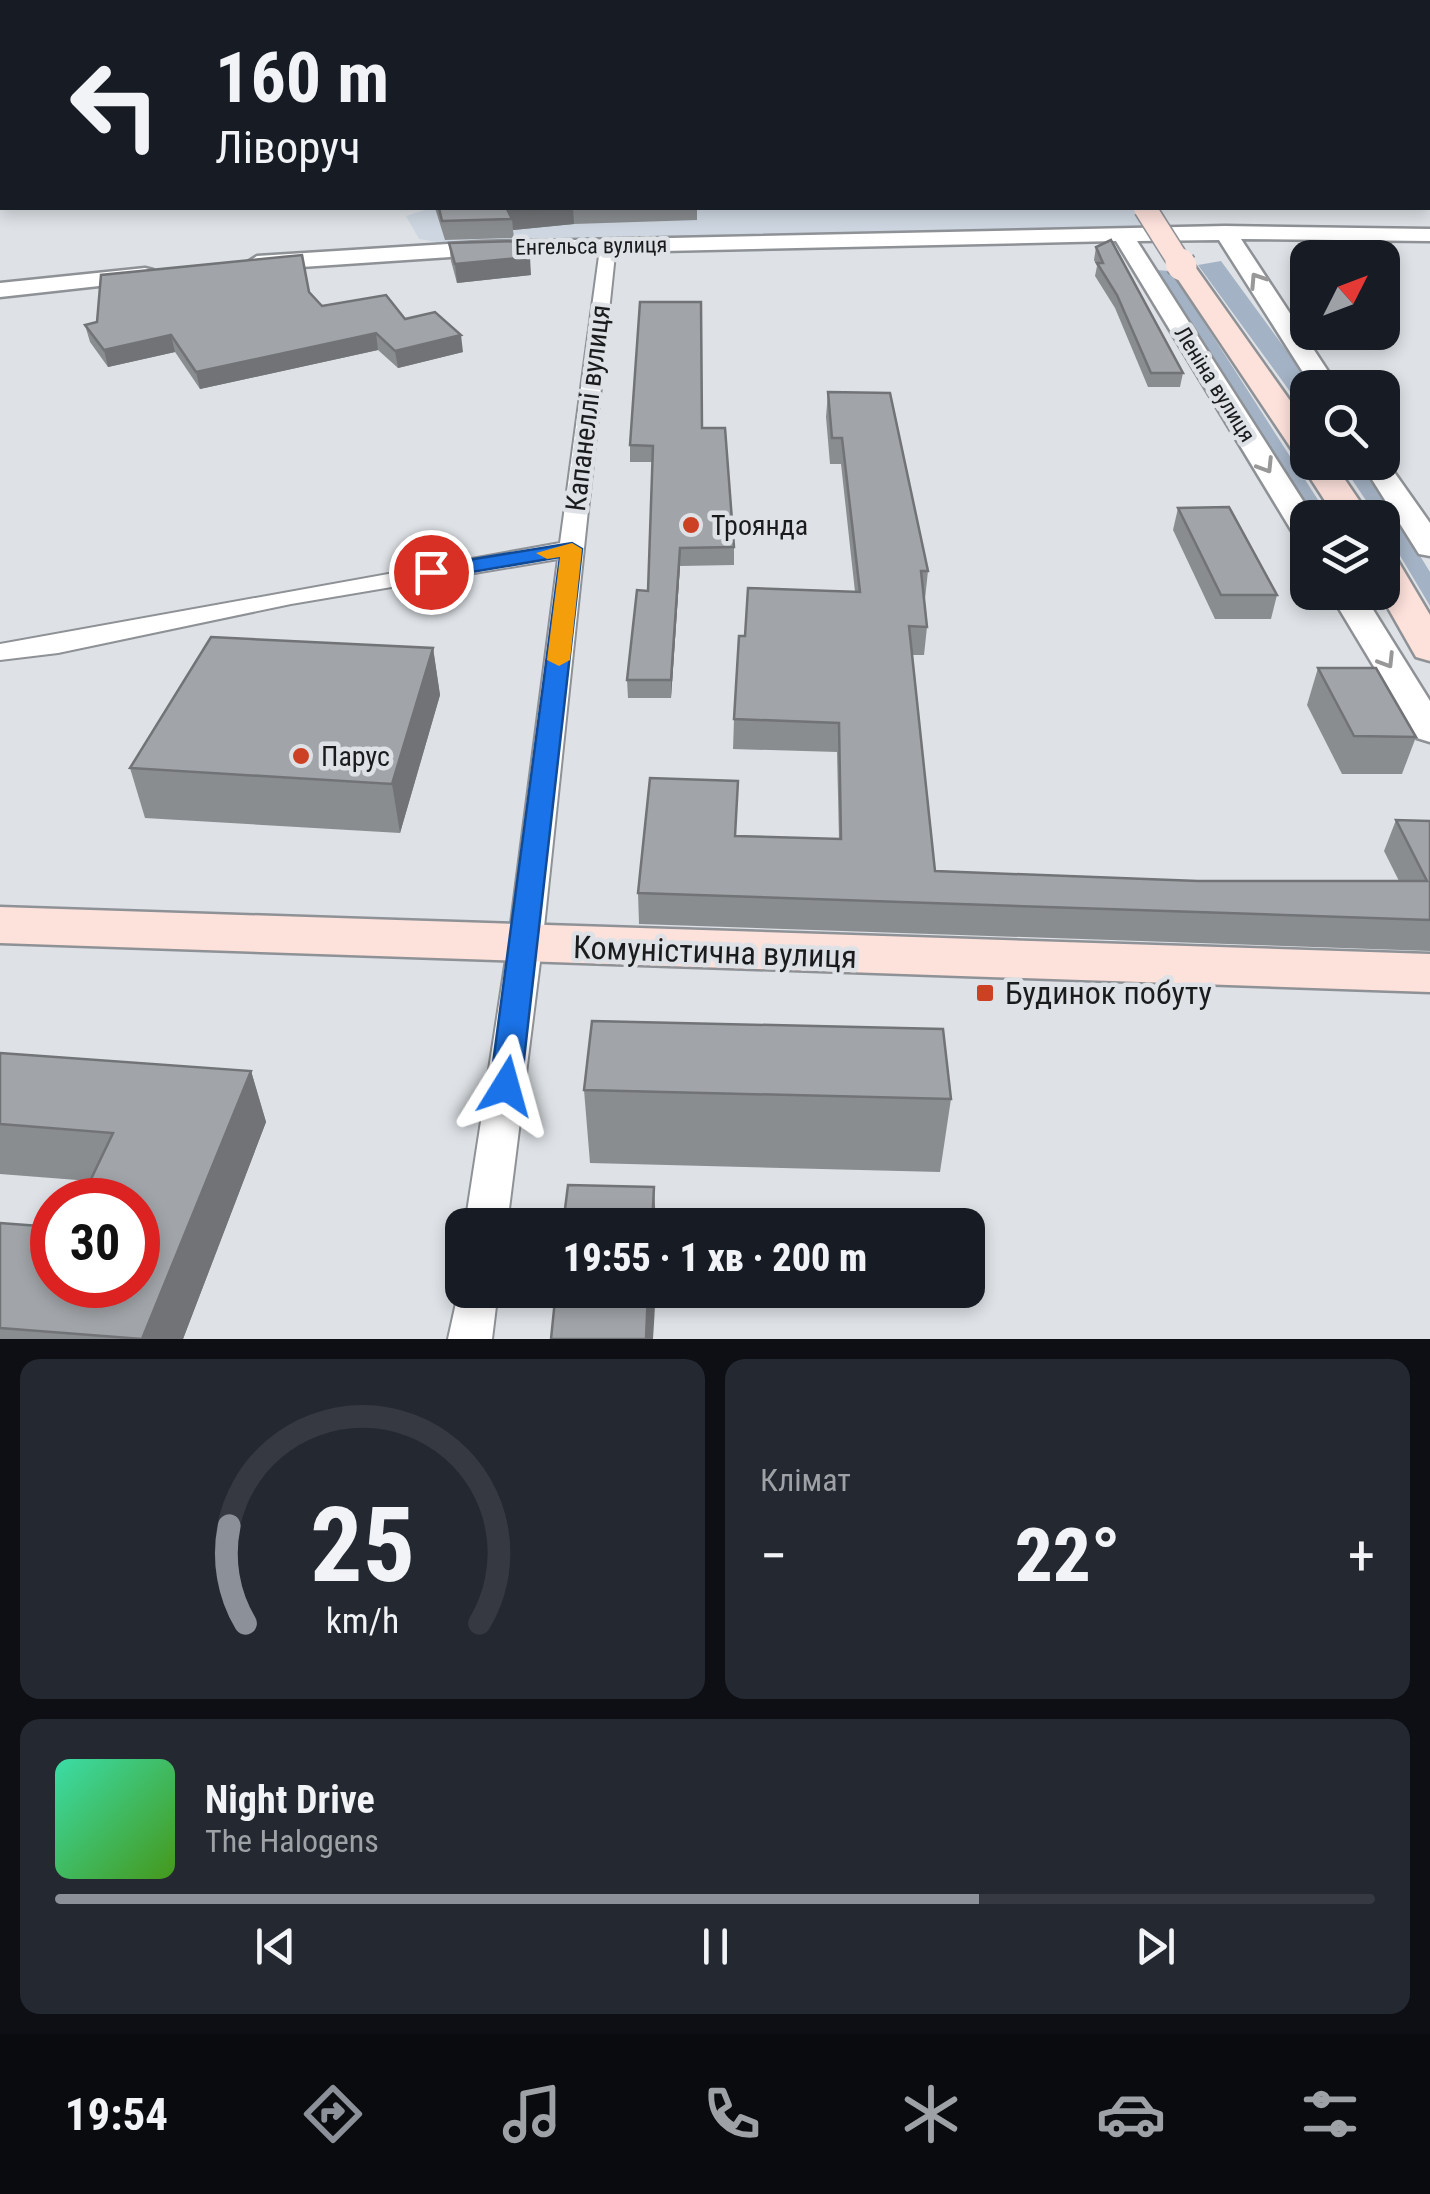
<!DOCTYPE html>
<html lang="uk">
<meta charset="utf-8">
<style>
body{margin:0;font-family:"Roboto Condensed",sans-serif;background:#242831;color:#f1f3f6;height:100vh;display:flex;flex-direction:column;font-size:38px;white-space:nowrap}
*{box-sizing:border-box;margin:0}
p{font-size:32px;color:#9ea1a6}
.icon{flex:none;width:55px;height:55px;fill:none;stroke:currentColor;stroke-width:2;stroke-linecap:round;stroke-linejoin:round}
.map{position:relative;height:1339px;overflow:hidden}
.side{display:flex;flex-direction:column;gap:20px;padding:20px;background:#0d0f14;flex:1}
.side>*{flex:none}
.banner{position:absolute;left:0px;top:0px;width:1430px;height:210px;box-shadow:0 5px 15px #0003;background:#171b24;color:#f1f3f6;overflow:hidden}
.needle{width:65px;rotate:48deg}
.controls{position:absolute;left:1290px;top:240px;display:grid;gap:20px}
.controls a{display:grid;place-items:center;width:110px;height:110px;border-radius:20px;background:#171b24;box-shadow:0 5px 15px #0003;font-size:50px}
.speed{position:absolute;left:30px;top:1178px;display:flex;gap:20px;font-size:50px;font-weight:700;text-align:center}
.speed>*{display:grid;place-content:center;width:130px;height:130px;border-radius:50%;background:#171b24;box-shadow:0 5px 15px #0003;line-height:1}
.speed .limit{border:15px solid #d22;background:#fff;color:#111}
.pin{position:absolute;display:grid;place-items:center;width:85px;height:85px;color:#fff;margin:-42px;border:5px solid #fff;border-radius:50%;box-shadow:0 2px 10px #0007}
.me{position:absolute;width:110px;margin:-55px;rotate:8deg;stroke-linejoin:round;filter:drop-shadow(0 0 8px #0008)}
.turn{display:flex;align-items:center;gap:35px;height:210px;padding:0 50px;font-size:45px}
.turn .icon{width:130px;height:130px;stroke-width:2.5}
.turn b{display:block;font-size:70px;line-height:85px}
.big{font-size:75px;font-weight:800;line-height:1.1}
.side .widget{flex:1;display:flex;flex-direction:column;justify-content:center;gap:15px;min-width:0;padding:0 35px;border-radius:20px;background:#242831}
.side .dial{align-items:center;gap:0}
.dial svg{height:260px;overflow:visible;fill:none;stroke:#363941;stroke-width:7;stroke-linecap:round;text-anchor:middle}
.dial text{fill:#f1f3f6;stroke:none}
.song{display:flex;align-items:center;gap:30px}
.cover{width:120px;height:120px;border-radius:15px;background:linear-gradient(135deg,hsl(160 70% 55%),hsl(100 70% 35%))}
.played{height:10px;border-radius:5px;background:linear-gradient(90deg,#8c9099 70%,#363941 70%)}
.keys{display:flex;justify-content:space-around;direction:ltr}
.heat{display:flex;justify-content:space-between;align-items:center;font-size:55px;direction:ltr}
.side .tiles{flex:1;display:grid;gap:20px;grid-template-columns:1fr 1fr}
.widget:last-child{grid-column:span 2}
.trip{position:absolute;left:445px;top:1208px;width:540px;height:100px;border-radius:20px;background:#171b24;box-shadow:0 5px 15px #0003;font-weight:800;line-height:100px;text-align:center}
.dock{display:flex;height:160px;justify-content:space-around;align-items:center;background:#090b0e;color:#9ea1a6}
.dock .icon{width:70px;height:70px}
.dock .active{color:#8c9099}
.dock b{font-size:45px;color:#f1f3f6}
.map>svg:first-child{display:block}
.built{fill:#ced7e1}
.green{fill:#a3b2c4}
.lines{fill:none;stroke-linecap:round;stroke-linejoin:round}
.service-casing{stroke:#8e9195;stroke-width:5}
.minor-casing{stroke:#8e9195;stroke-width:4}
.tertiary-casing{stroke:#8e9195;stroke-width:5}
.secondary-casing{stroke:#8e9195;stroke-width:5}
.service{fill:#fff;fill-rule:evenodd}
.minor{fill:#fff;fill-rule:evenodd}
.tertiary{fill:#fff;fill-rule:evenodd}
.secondary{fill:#fde1db;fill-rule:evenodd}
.rail{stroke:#65676a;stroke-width:4}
.secondary-bridge-far1-casing{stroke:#8e9195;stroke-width:25;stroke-linecap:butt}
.secondary-bridge-casing{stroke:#8e9195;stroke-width:32;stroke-linecap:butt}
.secondary-bridge-far1{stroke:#fde1db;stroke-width:22}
.secondary-bridge{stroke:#fde1db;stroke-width:29}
.wall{fill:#8a8d90}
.shaded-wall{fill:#717376}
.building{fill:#a1a4a8;stroke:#717376;stroke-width:2.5}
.oneway{stroke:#989899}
.route{fill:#1a73e8;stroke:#114b97;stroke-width:2.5}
.slow{fill:#f59e0b}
.poi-dot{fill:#cc4124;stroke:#dee2e6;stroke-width:4}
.labels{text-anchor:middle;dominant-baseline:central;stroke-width:9;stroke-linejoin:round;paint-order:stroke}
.far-street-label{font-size:22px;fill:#1a1b1d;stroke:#dee2e6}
.street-label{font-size:28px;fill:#1a1b1d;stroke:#dee2e6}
.poi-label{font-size:28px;fill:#1a1b1d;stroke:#dee2e6;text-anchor:start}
.near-street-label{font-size:32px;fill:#1a1b1d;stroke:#dee2e6}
.near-poi-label{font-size:32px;fill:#1a1b1d;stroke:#dee2e6;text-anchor:start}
</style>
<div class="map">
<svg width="1430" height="1339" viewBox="0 0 1430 1339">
<rect width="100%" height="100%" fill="#dee2e6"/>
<path class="built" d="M 431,208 L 1133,208 L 1147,231 L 442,243 L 419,239 L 406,216 Z"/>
<g class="green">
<path d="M 1221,261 L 1313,387 L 1308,388 L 1307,415 L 1198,265 Z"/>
<path d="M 1155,270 L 1171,271 L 1329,517 L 1310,517 Z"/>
<path d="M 1341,463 L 1363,463 L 1430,572 L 1430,606 L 1383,527 L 1382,518 L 1377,517 Z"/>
</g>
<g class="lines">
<g class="service-casing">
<g id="service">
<path d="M 1389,0 L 1395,0 L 1397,2 L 1391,2 Z"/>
<path d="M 1428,49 L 1430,50 L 1430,56 L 1428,55 Z"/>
<path d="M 1428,114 L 1430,114 L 1430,119 L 1428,118 Z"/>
</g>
</g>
<g class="minor-casing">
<g id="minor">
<path d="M 1430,84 L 1430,92 L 1428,93 L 1428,85 Z"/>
<rect x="0" y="98" width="2" height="8"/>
<rect x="1428" y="105" width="2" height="8"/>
<path d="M 0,162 L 2,163 L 2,172 L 0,172 Z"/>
<path d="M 601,241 L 616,245 L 542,946 L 507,1225 L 465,1225 L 508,946 L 558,559 L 291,604 L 58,653 L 0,660 L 0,644 L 560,543 Z"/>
<path d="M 462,1276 L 462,1290 L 498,1290 L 492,1339 L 448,1339 Z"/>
</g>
</g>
<g class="tertiary-casing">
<g id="tertiary">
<path d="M 1225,226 L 1430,229 L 1430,241 L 1241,239 L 1339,388 L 1313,388 L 1219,240 L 1137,241 L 1314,518 L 1308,518 L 1308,542 L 1293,533 L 1116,241 L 480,255 L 257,270 L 246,263 L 257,256 L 480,242 Z"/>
<path d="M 145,268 L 153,270 L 153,280 L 0,297 L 0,283 Z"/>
<path d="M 1382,455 L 1430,523 L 1430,556 L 1419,554 L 1361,462 L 1382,462 Z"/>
<path d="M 1329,592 L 1362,592 L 1430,701 L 1430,742 L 1417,738 Z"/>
</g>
</g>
<g class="secondary-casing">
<g id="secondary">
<path d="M 956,0 L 975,0 L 976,2 L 958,2 Z"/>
<path d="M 1182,258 L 1191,261 L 1308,426 L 1308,462 L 1333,462 L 1371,518 L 1336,518 L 1300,462 L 1302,458 L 1297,457 L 1169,266 Z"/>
<path d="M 1382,553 L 1395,556 L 1430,615 L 1430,661 L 1416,657 L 1379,592 Z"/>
<path d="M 0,907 L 1430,954 L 1430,992 L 0,943 Z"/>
</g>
</g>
<use href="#service" class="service"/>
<use href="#minor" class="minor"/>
<use href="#tertiary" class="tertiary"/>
<use href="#secondary" class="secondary"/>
<path class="rail" d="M 234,0 L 243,2"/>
<g class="secondary-bridge-far1-casing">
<path id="secondary-bridge-far1" d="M 1145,208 L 1181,265"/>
</g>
<g class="secondary-bridge-casing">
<path id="secondary-bridge" d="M 1180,263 L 1182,266"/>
</g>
<use href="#secondary-bridge-far1" class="secondary-bridge-far1"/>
<use href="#secondary-bridge" class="secondary-bridge"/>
</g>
<g class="wall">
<path d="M 1258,0 L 1365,0 L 1364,2 L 1259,2 Z"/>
<path d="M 435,208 L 697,208 L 697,220 L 574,224 L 513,230 L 514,238 L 445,240 Z"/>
<path d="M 449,243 L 531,275 L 457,283 L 451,261 Z"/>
<path d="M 1096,247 L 1183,373 L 1180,387 L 1148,387 L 1115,308 L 1095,276 L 1097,266 L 1094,260 Z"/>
<path d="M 309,292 L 322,306 L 405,319 L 463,352 L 398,368 L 378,350 L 200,389 L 175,352 L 108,367 L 90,342 L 85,325 Z"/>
<path d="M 828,392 L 928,571 L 925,599 L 924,599 L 927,627 L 924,655 L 912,655 L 935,871 L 1198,881 L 1399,881 L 1384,851 L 1396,820 L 1430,821 L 1430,951 L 639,924 L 638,893 L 839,839 L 837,752 L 733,749 L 734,719 L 745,636 L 855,592 L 841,464 L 830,464 L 826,417 Z"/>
<path d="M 702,428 L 734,547 L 734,565 L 680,566 L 671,698 L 628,698 L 627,680 L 648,591 L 652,462 L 630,462 L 630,445 Z"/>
<path d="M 1178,508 L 1277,595 L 1271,619 L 1215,619 L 1173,530 Z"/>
<path d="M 433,648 L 440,695 L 400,833 L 145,818 L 130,768 Z"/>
<path d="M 1318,668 L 1416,737 L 1402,774 L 1342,774 L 1307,705 Z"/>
<path d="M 0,1053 L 251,1071 L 266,1122 L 183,1339 L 0,1339 L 0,1223 L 52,1285 L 90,1181 L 0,1174 Z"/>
<path d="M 584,1090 L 951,1099 L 940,1172 L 590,1163 Z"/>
</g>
<g class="shaded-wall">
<path d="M 880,0 L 935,0 L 934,2 L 880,2 Z"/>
<path d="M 1349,0 L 1365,0 L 1364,2 L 1347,2 Z"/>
<path d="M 2,64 L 2,80 L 0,80 L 0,65 Z"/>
<path d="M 548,208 L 573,208 L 574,224 L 513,230 L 512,219 L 508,211 Z"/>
<path d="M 530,257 L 531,275 L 457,283 L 455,264 Z"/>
<path d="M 376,333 L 378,350 L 200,389 L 196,372 Z"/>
<path d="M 171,335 L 175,352 L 108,367 L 104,350 Z"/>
<path d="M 461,335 L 463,352 L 398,368 L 395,351 Z"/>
<path d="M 680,548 L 680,566 L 671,698 L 671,680 Z"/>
<path d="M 433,648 L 440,695 L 400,833 L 392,784 Z"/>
<path d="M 251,1071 L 266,1122 L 183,1339 L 142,1339 Z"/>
<path d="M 654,1187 L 656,1225 L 652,1225 Z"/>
<path d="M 648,1290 L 656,1290 L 653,1339 L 646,1339 Z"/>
</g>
<g class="building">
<path d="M 188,0 L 212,0 L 220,2 L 175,2 Z"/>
<path d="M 468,0 L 503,0 L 513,2 L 457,2 Z"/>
<rect x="1127" y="0" width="70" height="2"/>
<path d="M 1274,0 L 1349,0 L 1347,1 L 1352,2 L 1275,2 Z"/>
<path d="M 2,24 L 2,64 L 0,65 L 0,26 Z"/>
<path d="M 439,208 L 548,208 L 508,211 L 512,219 L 442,221 Z"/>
<path d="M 1111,240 L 1183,373 L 1151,373 L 1117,295 L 1097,263 L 1103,263 L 1096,247 Z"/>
<path d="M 522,241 L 530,257 L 455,264 L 449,243 Z"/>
<path d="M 302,255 L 309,292 L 322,306 L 386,295 L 405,319 L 435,312 L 461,335 L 395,351 L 376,333 L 196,372 L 171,335 L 104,350 L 85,325 L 97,322 L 101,275 Z"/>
<path d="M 640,302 L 701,302 L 702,428 L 725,428 L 734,547 L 680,548 L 671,680 L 627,680 L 637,590 L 648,591 L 653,446 L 630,445 Z"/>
<path d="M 828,392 L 890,393 L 928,571 L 921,571 L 927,627 L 909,626 L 935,871 L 1198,881 L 1427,881 L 1396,820 L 1430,821 L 1430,920 L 638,893 L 650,778 L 738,781 L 735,836 L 841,839 L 839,723 L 734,719 L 739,636 L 745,636 L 748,588 L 860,592 L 842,438 L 832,438 Z"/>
<path d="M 1229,507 L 1277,595 L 1221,595 L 1178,508 Z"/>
<path d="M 211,637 L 433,648 L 392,784 L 130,768 Z"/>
<path d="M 1318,668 L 1376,668 L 1416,737 L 1354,736 Z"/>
<path d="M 592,1021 L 943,1029 L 951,1099 L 584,1090 Z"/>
<path d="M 0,1053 L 251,1071 L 142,1339 L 0,1328 L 0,1223 L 52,1227 L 52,1285 L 138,1285 L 138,1200 L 81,1200 L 113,1133 L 0,1124 Z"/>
<path d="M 568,1185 L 654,1187 L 652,1225 L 563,1225 Z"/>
<path d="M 556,1290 L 648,1290 L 646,1339 L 551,1339 Z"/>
</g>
<defs><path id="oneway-chevron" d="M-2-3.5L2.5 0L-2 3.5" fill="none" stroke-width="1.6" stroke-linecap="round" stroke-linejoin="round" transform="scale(2.5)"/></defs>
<g class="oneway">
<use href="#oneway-chevron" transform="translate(1257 280) rotate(-123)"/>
<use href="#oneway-chevron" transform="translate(1266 466) rotate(58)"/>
<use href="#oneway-chevron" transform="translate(1387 661) rotate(58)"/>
</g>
<path class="route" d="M 572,543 L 582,549 L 521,1086 L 517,1095 L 506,1098 L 495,1095 L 490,1086 L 560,557 L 431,579 L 421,572 L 431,566 Z"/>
<path class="slow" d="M 572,543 L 582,549 L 570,660 L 559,666 L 547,660 L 560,557 L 547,559 L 536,553 Z"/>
<g class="poi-dot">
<circle cx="691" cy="525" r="10"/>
<circle cx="301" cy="756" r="10"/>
<rect x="975" y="983" width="20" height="20" rx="5"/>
</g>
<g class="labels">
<g class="far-street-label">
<text transform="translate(591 246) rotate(-1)">Енгельса вулиця</text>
<text transform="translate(1215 384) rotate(58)">Леніна вулиця</text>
</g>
<g class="street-label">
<text transform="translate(588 408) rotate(-83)">Капанеллі вулиця</text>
</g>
<g class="poi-label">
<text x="711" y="525">Троянда</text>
<text x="321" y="756">Парус</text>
</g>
<g class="near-street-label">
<text transform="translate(715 952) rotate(2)">Комуністична вулиця</text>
</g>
<g class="near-poi-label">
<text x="1005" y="993">Будинок побуту</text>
</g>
</g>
</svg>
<div class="controls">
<a><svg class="needle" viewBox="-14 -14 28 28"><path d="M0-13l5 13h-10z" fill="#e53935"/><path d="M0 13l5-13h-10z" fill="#9ea1a6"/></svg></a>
<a><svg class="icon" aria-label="search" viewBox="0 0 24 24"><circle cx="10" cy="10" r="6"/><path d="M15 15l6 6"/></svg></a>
<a><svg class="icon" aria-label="layers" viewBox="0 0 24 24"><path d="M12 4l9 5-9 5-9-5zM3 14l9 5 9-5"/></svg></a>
</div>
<div class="speed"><div class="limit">30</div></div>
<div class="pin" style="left:431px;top:572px;background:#d93025"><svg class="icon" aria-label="arrive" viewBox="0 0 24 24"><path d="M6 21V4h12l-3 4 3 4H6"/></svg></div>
<svg class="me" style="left:506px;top:1086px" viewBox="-20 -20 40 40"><path d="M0-17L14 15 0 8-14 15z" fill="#1a73e8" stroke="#fff" stroke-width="4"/></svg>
<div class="trip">19:55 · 1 хв · 200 m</div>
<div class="banner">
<div class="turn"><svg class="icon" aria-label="left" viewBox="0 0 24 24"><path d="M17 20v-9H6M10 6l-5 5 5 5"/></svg><div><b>160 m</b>Ліворуч</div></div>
</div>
</div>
<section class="side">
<div class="tiles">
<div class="widget dial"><svg viewBox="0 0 100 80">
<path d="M14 69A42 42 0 1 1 86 69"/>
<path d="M14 69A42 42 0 0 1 9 39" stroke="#8c9099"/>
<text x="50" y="56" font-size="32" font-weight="700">25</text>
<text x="50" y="72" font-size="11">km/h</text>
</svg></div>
<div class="widget"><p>Клімат</p>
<div class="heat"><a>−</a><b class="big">22°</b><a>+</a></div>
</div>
<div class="widget">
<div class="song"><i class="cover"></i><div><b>Night Drive</b><p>The Halogens</p></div></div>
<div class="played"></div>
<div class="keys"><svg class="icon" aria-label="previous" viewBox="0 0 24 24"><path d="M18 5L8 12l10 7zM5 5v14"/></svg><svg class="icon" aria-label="pause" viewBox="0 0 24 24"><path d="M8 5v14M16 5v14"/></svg><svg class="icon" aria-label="next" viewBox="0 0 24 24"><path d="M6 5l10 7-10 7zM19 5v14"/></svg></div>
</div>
</div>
</section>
<nav class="dock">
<b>19:54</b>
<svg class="icon active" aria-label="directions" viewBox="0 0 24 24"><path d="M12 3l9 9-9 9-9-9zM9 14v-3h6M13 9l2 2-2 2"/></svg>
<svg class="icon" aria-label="music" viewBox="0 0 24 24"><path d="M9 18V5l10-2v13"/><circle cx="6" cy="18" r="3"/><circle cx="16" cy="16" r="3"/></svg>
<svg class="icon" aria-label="phone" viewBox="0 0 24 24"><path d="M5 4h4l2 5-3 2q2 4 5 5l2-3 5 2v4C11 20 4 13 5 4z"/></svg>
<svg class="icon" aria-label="climate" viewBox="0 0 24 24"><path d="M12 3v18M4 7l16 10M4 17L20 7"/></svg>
<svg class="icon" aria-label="car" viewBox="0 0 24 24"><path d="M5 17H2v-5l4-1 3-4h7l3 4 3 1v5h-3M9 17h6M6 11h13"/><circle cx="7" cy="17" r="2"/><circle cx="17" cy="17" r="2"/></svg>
<svg class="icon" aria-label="filters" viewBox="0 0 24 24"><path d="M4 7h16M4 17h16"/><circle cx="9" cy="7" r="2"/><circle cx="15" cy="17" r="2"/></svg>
</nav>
